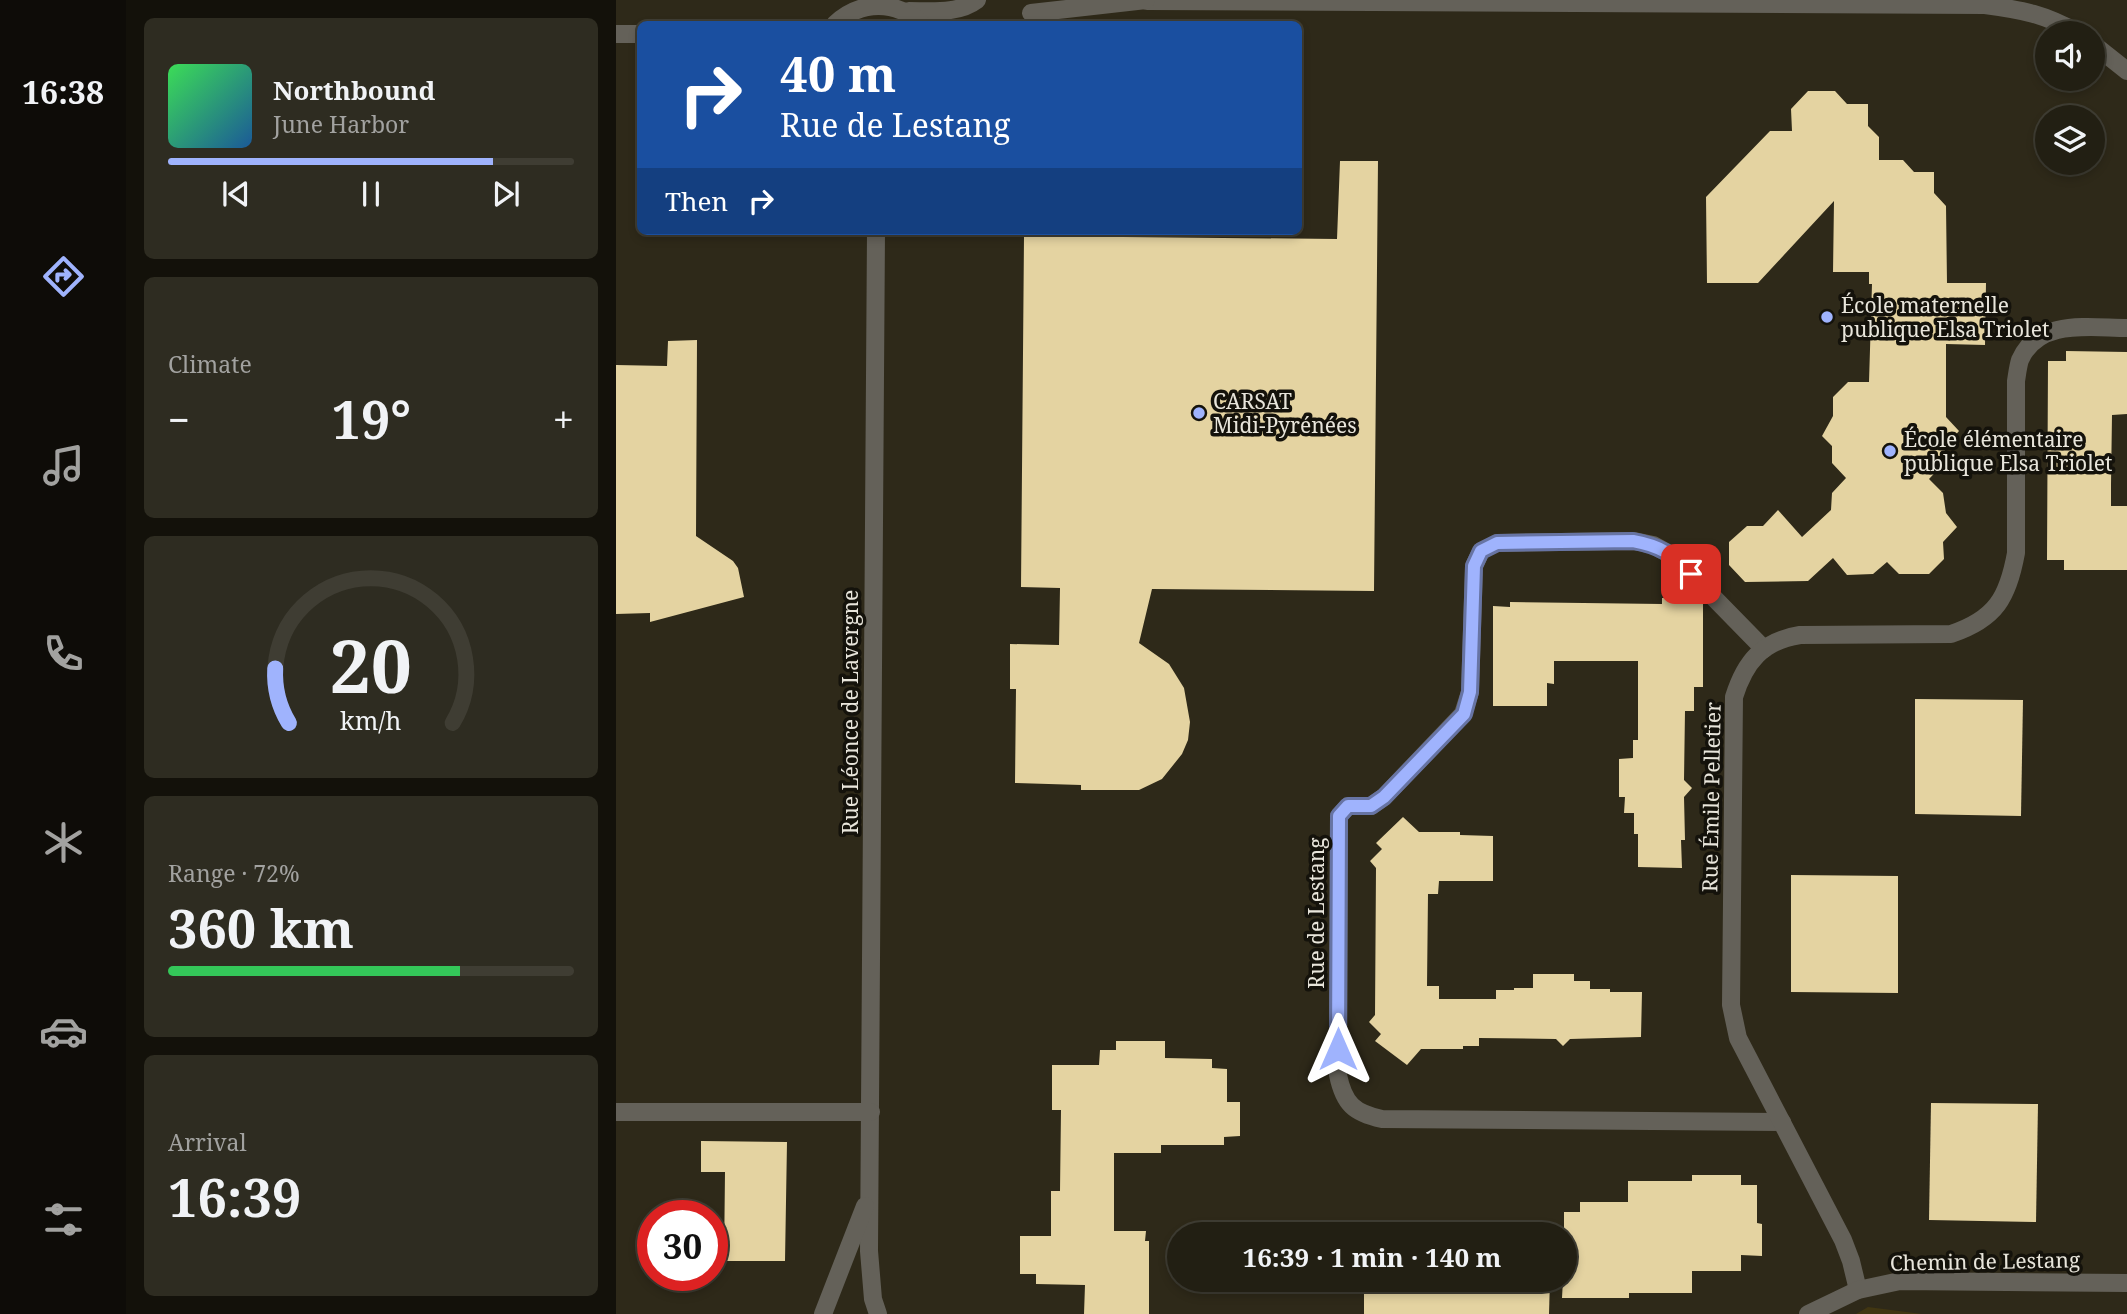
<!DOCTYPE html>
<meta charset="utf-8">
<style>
body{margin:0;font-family:"Noto Serif",serif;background:#2e2c21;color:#f1f3f6;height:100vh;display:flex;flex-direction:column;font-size:26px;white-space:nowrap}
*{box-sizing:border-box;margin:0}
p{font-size:23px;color:#a2a2a0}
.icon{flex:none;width:38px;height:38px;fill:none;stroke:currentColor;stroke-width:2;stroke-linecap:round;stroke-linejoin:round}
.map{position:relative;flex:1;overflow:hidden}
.side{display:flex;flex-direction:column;gap:18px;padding:18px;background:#13110a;width:490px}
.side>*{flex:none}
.banner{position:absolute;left:21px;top:21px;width:665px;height:214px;border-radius:10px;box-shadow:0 4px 10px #0003,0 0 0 2px #3f3d33;background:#1a4fa0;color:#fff;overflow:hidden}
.buttons{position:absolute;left:1419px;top:21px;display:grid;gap:14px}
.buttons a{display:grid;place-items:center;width:70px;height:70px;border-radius:50%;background:#221f13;box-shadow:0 4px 10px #0003,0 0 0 2px #3f3d33;font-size:35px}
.speed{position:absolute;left:21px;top:1200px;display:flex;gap:14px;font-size:35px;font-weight:700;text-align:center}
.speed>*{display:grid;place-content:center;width:91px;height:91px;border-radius:50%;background:#221f13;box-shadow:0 4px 10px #0003,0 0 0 2px #3f3d33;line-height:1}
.speed .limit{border:10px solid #d22;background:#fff;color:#111}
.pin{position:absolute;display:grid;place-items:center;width:60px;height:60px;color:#fff;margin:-30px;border-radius:14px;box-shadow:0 4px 10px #0006}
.me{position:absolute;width:77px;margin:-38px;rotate:0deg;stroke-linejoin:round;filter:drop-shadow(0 0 5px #0008)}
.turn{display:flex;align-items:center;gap:24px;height:147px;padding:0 28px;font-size:32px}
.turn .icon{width:91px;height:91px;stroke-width:2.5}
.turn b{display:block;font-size:49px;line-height:60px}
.then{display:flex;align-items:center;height:66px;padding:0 28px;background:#0003;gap:14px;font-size:26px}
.big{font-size:52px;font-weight:700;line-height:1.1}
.side .tile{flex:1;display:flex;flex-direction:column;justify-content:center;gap:10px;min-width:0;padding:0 24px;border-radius:10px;background:#2e2c21}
.side .dial{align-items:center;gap:0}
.dial svg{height:182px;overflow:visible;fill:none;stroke:#3f3d33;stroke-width:7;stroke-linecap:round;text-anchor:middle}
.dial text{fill:#f1f3f6;stroke:none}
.song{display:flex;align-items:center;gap:21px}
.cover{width:84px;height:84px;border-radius:10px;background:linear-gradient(135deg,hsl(130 70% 55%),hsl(210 70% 35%))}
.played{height:7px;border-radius:4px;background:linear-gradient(90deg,#9fb3fd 80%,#3f3d33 80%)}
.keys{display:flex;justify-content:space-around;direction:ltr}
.heat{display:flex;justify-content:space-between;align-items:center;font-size:38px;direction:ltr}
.charge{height:10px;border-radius:5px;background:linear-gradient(90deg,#34c759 72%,#3f3d33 0)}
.trip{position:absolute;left:551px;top:1222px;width:410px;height:70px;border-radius:35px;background:#221f13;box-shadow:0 4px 10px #0003,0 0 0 2px #3f3d33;font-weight:700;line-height:70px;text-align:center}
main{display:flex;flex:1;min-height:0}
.tab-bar{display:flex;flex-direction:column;width:126px;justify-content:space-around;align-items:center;background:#0e0c08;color:#a2a2a0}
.tab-bar .icon{width:49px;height:49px}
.tab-bar .active{color:#9fb3fd}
.tab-bar b{font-size:32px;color:#f1f3f6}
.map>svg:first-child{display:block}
.green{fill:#413612}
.building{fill:#e4d3a1}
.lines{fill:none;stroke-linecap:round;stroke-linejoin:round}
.minor{stroke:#646159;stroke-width:18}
.route-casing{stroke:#6774a4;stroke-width:18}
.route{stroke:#9fb3fd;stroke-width:12}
.poi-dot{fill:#9fb3fd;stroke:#14120b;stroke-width:2.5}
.labels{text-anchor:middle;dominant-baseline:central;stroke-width:7;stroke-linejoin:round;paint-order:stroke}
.poi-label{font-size:21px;fill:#e8e5db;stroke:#14120b;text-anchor:start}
.street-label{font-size:21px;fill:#e8e5db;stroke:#14120b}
</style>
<main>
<nav class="tab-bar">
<b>16:38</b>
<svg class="icon active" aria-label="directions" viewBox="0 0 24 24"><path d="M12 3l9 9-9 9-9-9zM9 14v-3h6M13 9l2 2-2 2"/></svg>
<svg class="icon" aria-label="music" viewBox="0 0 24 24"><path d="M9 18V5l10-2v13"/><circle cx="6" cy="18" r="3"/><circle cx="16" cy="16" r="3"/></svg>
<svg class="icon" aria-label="phone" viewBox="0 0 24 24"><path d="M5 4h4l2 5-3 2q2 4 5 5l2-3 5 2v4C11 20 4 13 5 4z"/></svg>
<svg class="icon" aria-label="climate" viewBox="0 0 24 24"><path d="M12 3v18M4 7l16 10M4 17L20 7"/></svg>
<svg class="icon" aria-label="car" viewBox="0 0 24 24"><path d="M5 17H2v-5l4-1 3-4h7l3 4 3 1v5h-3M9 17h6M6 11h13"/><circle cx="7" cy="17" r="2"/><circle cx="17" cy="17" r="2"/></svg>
<svg class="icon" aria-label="filters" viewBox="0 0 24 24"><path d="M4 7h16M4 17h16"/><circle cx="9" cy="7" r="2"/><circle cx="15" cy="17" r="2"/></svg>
</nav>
<section class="side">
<div class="tile">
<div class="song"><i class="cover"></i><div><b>Northbound</b><p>June Harbor</p></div></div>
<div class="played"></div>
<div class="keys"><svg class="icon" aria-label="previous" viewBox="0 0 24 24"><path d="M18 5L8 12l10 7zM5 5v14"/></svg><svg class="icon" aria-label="pause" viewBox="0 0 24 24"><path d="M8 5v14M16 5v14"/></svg><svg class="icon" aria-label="next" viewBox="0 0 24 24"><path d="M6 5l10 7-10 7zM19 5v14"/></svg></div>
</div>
<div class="tile"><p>Climate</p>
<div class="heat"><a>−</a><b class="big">19°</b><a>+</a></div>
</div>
<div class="tile dial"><svg viewBox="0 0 100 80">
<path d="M14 69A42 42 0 1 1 86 69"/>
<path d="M14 69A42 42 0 0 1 8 45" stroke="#9fb3fd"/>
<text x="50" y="56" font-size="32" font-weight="700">20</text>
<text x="50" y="72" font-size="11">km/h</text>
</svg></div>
<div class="tile"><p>Range · 72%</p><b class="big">360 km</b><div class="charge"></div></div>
<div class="tile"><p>Arrival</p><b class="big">16:39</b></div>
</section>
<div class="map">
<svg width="1511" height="1314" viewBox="0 0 1511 1314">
<rect width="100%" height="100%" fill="#2e2919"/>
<path class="green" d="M 1252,1307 L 1306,1314 L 1240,1314 Z"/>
<g class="building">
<path d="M 1192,91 L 1219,91 L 1231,104 L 1252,104 L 1252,126 L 1263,137 L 1263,160 L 1287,160 L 1298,172 L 1318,172 L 1318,193 L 1330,206 L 1331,283 L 1370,283 L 1369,345 L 1330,344 L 1330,417 L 1343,431 L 1329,447 L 1328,463 L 1313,479 L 1327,493 L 1330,513 L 1341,527 L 1327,542 L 1328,559 L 1313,574 L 1283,574 L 1271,562 L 1257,574 L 1231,575 L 1217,558 L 1192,581 L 1129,582 L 1113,565 L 1113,542 L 1131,526 L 1147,526 L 1162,510 L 1186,537 L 1215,510 L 1216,493 L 1230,478 L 1216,463 L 1216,446 L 1206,436 L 1217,416 L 1217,397 L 1232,382 L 1253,382 L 1256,284 L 1253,284 L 1253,272 L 1217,272 L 1218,201 L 1142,283 L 1091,283 L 1090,197 L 1154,131 L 1176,131 L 1175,109 Z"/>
<path d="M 724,161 L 762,161 L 758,591 L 536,589 L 523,643 L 553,664 L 568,688 L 574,722 L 572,740 L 566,754 L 546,779 L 523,790 L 465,790 L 465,785 L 399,783 L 400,689 L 394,689 L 394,644 L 443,645 L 444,588 L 405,587 L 408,236 L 721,239 Z"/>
<path d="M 81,340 L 80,536 L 117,561 L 122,568 L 128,597 L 34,622 L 34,613 L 0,614 L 0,365 L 51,366 L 52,341 Z"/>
<path d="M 1450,351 L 1511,352 L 1511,414 L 1496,415 L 1495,484 L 1495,506 L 1511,506 L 1511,570 L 1448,570 L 1448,560 L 1431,560 L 1432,361 L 1450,361 Z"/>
<path d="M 1046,598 L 1083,598 L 1087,603 L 1087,687 L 1078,687 L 1078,711 L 1069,711 L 1068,780 L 1076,788 L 1068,797 L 1069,840 L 1065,840 L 1066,868 L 1022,867 L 1022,834 L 1018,834 L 1018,813 L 1008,813 L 1009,797 L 1003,797 L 1003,759 L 1017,758 L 1017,740 L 1022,740 L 1022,661 L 938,661 L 938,684 L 931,683 L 931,706 L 877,706 L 877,606 L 894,607 L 894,602 L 1046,604 Z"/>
<path d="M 1299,699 L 1407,700 L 1405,816 L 1299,814 Z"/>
<path d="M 787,817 L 803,832 L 844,832 L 844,835 L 877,836 L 877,881 L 823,881 L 822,894 L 812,894 L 811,986 L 823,986 L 823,999 L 880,999 L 880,990 L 898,990 L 898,988 L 917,988 L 917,974 L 958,974 L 958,981 L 974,981 L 974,989 L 994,989 L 994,992 L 1026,992 L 1025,1037 L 954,1039 L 947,1046 L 940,1039 L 863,1038 L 863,1046 L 847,1046 L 847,1049 L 805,1049 L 791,1065 L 759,1041 L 765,1034 L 753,1022 L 759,1015 L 760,868 L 754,861 L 766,849 L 760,843 Z"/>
<path d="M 1175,875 L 1282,876 L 1282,993 L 1175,992 Z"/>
<path d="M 500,1041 L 549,1041 L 549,1058 L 596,1059 L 596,1068 L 611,1069 L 611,1102 L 624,1102 L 624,1136 L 608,1137 L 608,1145 L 545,1145 L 545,1153 L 498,1153 L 498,1231 L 530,1231 L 529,1241 L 533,1241 L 533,1314 L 468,1314 L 469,1285 L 420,1284 L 420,1274 L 404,1274 L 404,1236 L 435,1236 L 435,1191 L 444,1191 L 445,1110 L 436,1110 L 436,1065 L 483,1065 L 484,1050 L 500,1050 Z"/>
<path d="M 1315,1103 L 1422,1104 L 1420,1222 L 1313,1220 Z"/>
<path d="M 85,1141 L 171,1142 L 169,1261 L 108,1261 L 109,1172 L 85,1172 Z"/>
<path d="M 1076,1175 L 1125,1175 L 1125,1185 L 1141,1185 L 1141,1223 L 1146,1224 L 1146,1256 L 1125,1255 L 1125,1271 L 1076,1271 L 1076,1293 L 1013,1293 L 1013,1298 L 946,1298 L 947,1279 L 948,1279 L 948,1212 L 964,1212 L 964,1202 L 1012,1202 L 1012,1181 L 1076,1181 Z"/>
<path d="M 819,1227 L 868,1228 L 868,1234 L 819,1234 Z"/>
<path d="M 748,1279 L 934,1279 L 933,1314 L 748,1314 Z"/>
</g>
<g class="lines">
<g class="minor">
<path d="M 531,1 L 1369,5 C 1407,10 1428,14 1462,33"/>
<path d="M 293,11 C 316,11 343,14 361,0"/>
<path d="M 415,13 L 530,0"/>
<path d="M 219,24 C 245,0 280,0 306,24"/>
<path d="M 0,34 L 24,34"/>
<path d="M 1477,44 L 1511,71"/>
<path d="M 260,231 L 253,1251 L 257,1299 L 262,1314"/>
<path d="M 1148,649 L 1057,556 L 1037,545 L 1018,541 L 881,543 L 865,551 L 858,566 L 854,692 L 847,714 L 768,797 L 755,806 L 732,806 L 723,816 L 722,1075 C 728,1104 738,1113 766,1119 L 1166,1122"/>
<path d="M 0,1112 L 255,1112"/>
<path d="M 1242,1290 L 1235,1261 L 1227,1240 L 1122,1038 L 1115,1005 L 1118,697 C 1129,662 1146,641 1184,635 L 1335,634 C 1380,619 1392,597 1400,553 L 1400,381 C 1401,375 1402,366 1404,360 C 1422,318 1474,328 1511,328"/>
<path d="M 207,1314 L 249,1206"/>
<path d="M 1192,1314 L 1242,1290 L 1284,1281 L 1511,1283"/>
</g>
</g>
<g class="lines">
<g class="route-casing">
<path id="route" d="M 722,1049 L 723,816 L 732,806 L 755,806 L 768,797 L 848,714 L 854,692 L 858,566 L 865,551 L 881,543 L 1017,541 C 1045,546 1056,554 1075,574"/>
</g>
<use href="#route" class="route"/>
</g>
<g class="poi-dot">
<circle cx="1211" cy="317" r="7"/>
<circle cx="583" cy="413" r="7"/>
<circle cx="1274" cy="451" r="7"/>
</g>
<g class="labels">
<g class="poi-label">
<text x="1225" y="305">École maternelle<tspan x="1225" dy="24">publique Elsa Triolet</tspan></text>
<text x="597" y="401">CARSAT<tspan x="597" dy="24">Midi-Pyrénées</tspan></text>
<text x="1288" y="439">École élémentaire<tspan x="1288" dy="24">publique Elsa Triolet</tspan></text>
</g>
<g class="street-label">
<text transform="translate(234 712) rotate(-90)">Rue Léonce de Lavergne</text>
<text transform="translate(1095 797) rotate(-89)">Rue Émile Pelletier</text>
<text transform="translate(700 913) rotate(-90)">Rue de Lestang</text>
<text transform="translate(1369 1261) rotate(-1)">Chemin de Lestang</text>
</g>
</g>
</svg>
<div class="buttons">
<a><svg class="icon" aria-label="sound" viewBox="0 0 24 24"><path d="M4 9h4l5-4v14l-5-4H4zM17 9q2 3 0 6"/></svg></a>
<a><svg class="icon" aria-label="layers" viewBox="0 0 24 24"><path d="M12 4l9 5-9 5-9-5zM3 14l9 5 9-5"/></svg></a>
</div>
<div class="speed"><div class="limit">30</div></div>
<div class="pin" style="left:1075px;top:574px;background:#d93025"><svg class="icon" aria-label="arrive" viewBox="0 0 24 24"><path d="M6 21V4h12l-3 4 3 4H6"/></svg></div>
<svg class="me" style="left:722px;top:1049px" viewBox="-20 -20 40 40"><path d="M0-17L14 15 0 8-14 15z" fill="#9fb3fd" stroke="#fff" stroke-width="4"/></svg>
<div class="trip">16:39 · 1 min · 140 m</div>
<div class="banner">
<div class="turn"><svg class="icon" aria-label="right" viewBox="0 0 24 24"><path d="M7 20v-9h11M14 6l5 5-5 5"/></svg><div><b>40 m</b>Rue de Lestang</div></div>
<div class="then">Then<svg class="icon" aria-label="right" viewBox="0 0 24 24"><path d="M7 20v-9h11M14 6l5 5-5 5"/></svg></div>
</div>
</div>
</main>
